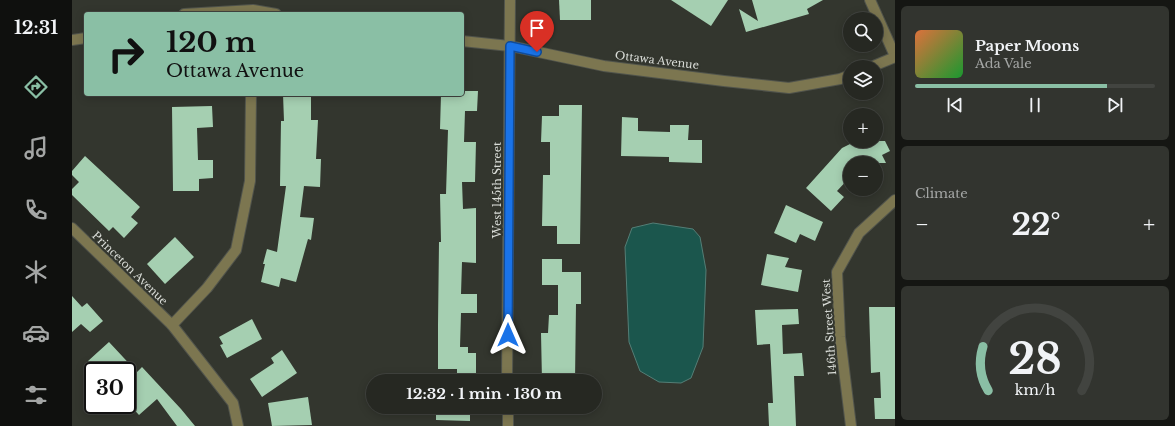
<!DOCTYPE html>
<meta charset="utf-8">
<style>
body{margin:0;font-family:"Libre Baskerville",serif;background:#32342f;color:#f1f3f6;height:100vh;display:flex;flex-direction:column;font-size:15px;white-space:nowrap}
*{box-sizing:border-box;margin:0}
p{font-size:13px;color:#a4a6a5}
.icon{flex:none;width:22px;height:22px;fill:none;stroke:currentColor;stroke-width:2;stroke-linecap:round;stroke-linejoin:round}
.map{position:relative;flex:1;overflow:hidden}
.drawer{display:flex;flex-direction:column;gap:6px;padding:6px;background:#151613;width:280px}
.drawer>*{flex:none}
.top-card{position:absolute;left:12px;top:12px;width:380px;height:84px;border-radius:4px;box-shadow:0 2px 10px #0003,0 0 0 1px #424440;background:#8abfa5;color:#111;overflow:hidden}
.tools{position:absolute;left:771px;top:12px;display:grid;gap:8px}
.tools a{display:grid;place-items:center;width:40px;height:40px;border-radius:50%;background:#262822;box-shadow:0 2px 10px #0003,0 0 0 1px #424440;font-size:20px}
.speed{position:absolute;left:12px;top:362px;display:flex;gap:8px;font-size:20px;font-weight:700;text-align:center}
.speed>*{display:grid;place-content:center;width:52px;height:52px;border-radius:50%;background:#262822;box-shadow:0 2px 10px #0003,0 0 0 1px #424440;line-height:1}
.speed .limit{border:2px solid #111;border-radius:6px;background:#fff;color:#111}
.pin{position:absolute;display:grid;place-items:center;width:34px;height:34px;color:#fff;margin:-41px -17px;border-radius:50% 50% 50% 0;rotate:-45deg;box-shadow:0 0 4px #0007}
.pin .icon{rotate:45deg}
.me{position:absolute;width:44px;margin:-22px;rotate:0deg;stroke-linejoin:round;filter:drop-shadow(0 0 3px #0008)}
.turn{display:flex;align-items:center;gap:14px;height:84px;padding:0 16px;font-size:18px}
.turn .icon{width:52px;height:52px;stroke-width:2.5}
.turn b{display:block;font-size:28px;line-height:34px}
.big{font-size:30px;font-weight:700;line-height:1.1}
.drawer .widget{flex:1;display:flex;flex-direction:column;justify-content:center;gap:6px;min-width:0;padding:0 14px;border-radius:6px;background:#32342f}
.drawer .dial{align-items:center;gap:0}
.dial svg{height:104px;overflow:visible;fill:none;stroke:#424440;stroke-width:7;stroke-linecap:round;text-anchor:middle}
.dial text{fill:#f1f3f6;stroke:none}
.song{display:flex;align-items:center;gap:12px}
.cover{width:48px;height:48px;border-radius:6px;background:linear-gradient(135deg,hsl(20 70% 55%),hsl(130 70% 35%))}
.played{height:4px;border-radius:2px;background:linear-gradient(90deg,#8abfa5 80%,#424440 80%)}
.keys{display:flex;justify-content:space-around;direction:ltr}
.heat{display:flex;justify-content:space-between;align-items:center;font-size:22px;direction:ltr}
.trip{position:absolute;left:294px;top:374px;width:236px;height:40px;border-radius:20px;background:#262822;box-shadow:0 2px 10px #0003,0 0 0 1px #424440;font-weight:700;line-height:40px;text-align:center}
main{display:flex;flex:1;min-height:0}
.tabs{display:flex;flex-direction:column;width:72px;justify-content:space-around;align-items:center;background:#0f100e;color:#a4a6a5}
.tabs .icon{width:28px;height:28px}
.tabs .selected{color:#8abfa5}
.tabs b{font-size:18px;color:#f1f3f6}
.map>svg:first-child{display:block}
.water{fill:#1b564d;stroke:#547e76}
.building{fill:#a5cfb1}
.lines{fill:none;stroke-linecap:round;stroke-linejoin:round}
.minor-casing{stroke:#51544c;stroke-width:12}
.minor{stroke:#7c7650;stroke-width:10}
.route-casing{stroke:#114b97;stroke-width:10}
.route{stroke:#1a73e8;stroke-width:7}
.labels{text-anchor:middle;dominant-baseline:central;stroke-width:4;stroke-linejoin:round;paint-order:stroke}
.street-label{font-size:11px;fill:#d9dcd7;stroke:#33362e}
</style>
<main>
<nav class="tabs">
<b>12:31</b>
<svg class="icon selected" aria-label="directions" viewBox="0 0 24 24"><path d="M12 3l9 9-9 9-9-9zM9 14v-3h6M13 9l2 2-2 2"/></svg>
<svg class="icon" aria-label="music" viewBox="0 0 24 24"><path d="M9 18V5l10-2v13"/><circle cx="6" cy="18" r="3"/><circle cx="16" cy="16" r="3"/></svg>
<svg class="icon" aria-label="phone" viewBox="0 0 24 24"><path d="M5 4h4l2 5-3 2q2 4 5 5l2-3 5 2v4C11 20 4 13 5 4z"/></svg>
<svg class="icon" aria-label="climate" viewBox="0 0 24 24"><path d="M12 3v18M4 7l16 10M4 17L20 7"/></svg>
<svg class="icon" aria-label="car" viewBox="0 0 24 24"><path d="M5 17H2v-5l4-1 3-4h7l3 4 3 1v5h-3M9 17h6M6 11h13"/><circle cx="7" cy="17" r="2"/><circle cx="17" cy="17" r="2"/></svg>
<svg class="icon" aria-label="filters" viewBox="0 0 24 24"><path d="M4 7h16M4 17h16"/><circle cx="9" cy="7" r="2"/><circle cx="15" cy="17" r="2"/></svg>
</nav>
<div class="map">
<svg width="823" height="426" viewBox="0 0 823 426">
<rect width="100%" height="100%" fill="#33362e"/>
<path class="water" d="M 581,223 L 621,229 L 628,237 L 634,270 L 631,347 L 619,378 L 609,383 L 587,382 L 568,371 L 557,342 L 553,247 L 560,228 Z"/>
<g class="building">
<path d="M 487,0 L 519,0 L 519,20 L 488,20 Z"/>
<path d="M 599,0 L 656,0 L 639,26 Z"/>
<path d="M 680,0 L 751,0 L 735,9 L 737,14 L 674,32 L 667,9 L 686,21 Z"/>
<path d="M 390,91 L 406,91 L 405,111 L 393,111 L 392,142 L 404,142 L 403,182 L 390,182 L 391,209 L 404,208 L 404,263 L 390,262 L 389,294 L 405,294 L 405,313 L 389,313 L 388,347 L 396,347 L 396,353 L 404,353 L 404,376 L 385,375 L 385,369 L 366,369 L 366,325 L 367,242 L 369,242 L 368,194 L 374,194 L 376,130 L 368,129 L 369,94 L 390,94 Z"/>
<path d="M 211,94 L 239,94 L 239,120 L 246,120 L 244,159 L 249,159 L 248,187 L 232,186 L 228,217 L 242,218 L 239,240 L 236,239 L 224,282 L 209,278 L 207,287 L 189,282 L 193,264 L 191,264 L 195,249 L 205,252 L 214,186 L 208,186 L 209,121 L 212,121 Z"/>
<path d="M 487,105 L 510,105 L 508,244 L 485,244 L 485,226 L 470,226 L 471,175 L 478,175 L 478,142 L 469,142 L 470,116 L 487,116 Z"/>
<path d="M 140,106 L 141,127 L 125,128 L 126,160 L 141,160 L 141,178 L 127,179 L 127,191 L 101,191 L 100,107 Z"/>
<path d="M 550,117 L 566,118 L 566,131 L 598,132 L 598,125 L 617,125 L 616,140 L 630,140 L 630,163 L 597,162 L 597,157 L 549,156 Z"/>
<path d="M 784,141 L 813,141 L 818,151 L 810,155 L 814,163 L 778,163 L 778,177 L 765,191 L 772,197 L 759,211 L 734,188 L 770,148 Z"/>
<path d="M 13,156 L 68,207 L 59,217 L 66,223 L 52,238 L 41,227 L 37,231 L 0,195 L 0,189 L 7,182 L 0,175 L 0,171 Z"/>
<path d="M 714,205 L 751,222 L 743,241 L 728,234 L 724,243 L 702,233 Z"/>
<path d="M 103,237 L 122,257 L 93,284 L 75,264 Z"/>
<path d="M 695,254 L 717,258 L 713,267 L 730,270 L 726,292 L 689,285 Z"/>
<path d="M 470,259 L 490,259 L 490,272 L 509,272 L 509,304 L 504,304 L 503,381 L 470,381 L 469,333 L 476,333 L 477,315 L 486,315 L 486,285 L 470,285 Z"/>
<path d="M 0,296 L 10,307 L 15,303 L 31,321 L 18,332 L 9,324 L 0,332 Z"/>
<path d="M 797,307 L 823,307 L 823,419 L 803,419 L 802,398 L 809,398 L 808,372 L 799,373 Z"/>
<path d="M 726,309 L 727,324 L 710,325 L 711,354 L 730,353 L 732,376 L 722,376 L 724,426 L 697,426 L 696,403 L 701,403 L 698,344 L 685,345 L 683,310 Z"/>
<path d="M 180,319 L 190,339 L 155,358 L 148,345 L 151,344 L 147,337 Z"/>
<path d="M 37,342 L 65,372 L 70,367 L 109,409 L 123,426 L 105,426 L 85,399 L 67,415 L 55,402 L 55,371 L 24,371 L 16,361 Z"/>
<path d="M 210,350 L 225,373 L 190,397 L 178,379 L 202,363 L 199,358 Z"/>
<path d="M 236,397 L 240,425 L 200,426 L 196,403 Z"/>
<path d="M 364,407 L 398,407 L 398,421 L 364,420 Z"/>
</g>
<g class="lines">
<g class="minor-casing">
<g id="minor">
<path d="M 798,0 L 823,56"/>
<path d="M 112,14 L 181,10 L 204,14"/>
<path d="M 0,40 L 14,38"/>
<path d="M 390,41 L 438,46 L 532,66 L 652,81 L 717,88 L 768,79 L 778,75"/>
<path d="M 799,67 L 823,57"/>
<path d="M 0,228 L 100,325"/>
<path d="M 435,381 L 438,0"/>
<path d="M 436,407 L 436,426"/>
<path d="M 166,426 L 161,403 L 100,325 L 135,288 L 164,250 L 178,181 L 179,94"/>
<path d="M 779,426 L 768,337 L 765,272 L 787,233 L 823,200"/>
</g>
</g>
<use href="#minor" class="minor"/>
</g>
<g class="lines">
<g class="route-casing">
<path id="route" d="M 436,335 L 438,46 L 465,52"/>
</g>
<use href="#route" class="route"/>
</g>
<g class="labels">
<g class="street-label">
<text transform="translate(585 60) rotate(7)">Ottawa Avenue</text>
<text transform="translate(425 190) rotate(-90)">West 145th Street</text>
<text transform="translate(58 268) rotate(44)">Princeton Avenue</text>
<text transform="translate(757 327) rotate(-94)">146th Street West</text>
</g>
</g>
</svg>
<div class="tools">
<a><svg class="icon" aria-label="search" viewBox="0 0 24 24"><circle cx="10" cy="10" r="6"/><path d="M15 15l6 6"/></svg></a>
<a><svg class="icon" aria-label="layers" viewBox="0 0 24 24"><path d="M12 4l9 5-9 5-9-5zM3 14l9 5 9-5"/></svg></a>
<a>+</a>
<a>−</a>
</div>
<div class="speed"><div class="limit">30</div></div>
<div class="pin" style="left:465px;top:52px;background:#d93025"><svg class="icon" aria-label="arrive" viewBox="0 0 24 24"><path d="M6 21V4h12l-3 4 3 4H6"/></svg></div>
<svg class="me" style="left:436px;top:335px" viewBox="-20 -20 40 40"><path d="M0-17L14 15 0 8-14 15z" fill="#1a73e8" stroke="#fff" stroke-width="4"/></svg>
<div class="trip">12:32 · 1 min · 130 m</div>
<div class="top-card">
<div class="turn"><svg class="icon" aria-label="right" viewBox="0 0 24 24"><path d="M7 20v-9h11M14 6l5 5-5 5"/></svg><div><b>120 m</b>Ottawa Avenue</div></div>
</div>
</div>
<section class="drawer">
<div class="widget">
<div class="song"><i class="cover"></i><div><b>Paper Moons</b><p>Ada Vale</p></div></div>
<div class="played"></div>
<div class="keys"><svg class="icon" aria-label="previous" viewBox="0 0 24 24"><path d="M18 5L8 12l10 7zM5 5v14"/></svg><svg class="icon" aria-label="pause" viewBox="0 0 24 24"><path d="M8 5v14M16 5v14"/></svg><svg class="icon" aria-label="next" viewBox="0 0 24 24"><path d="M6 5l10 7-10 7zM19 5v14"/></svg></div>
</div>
<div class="widget"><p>Climate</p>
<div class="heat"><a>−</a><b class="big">22°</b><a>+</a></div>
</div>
<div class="widget dial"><svg viewBox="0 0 100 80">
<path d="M14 69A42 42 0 1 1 86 69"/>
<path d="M14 69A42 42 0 0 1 10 35" stroke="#8abfa5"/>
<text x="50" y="56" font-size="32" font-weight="700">28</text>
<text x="50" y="72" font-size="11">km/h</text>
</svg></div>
</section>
</main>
